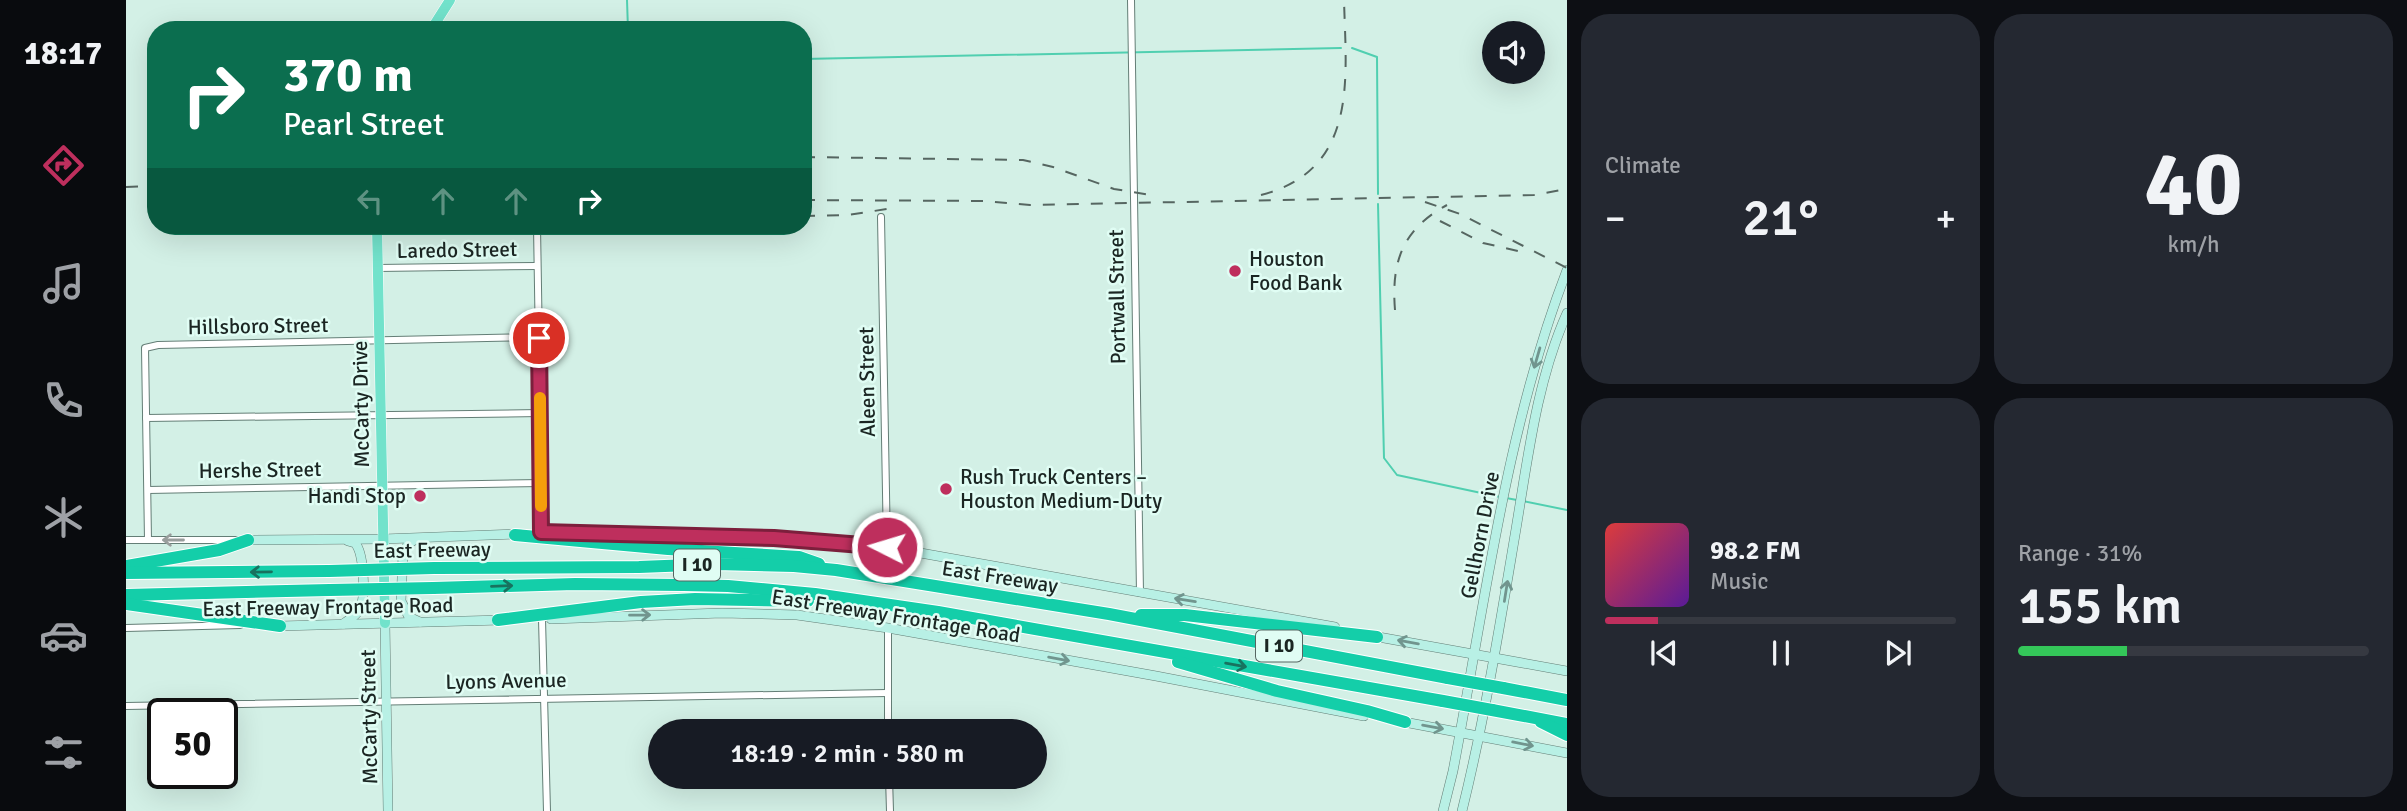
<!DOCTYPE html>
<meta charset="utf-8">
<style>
body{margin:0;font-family:Signika,sans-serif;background:#242831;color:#f1f3f6;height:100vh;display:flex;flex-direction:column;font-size:26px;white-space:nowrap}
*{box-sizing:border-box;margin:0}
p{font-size:23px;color:#9ea1a6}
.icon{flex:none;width:38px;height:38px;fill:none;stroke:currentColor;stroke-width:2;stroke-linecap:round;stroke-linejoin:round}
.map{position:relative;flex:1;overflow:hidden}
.sheet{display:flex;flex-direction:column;gap:14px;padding:14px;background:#0d0f14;width:840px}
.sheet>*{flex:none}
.top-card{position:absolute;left:21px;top:21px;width:665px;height:214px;border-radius:28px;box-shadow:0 7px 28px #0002;background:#0b6e4f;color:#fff;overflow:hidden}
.controls{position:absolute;left:1356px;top:21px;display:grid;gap:14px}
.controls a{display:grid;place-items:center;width:63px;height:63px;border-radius:50%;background:#171b24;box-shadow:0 7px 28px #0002;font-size:35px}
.speed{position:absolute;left:21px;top:698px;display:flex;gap:14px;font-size:35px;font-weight:700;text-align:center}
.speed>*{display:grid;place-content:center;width:91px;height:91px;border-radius:50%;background:#171b24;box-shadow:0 7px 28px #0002;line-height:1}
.speed .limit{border:4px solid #111;border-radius:10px;background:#fff;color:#111}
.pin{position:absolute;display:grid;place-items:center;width:60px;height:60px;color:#fff;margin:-30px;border:4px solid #fff;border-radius:50%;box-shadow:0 2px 7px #0007}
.me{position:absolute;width:77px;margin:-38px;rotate:275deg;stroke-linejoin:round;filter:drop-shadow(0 0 5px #0008)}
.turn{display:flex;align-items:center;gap:24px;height:147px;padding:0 21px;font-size:32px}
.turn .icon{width:91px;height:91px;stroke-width:2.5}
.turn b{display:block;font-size:49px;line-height:60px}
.lanes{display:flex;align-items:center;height:66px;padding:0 21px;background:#0003;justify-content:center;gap:35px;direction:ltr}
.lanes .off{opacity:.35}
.big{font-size:52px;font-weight:600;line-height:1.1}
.sheet .card{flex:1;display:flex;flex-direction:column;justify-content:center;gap:10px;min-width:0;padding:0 24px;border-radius:28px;background:#242831}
.sheet .dial{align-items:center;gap:0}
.dial b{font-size:91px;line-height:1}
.song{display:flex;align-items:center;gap:21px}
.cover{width:84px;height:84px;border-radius:10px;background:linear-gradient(135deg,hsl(0 70% 55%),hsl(270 70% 35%))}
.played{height:7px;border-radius:4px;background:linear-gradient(90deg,#be2f5d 15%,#363941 15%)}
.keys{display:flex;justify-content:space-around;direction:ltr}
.heat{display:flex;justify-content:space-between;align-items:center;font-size:38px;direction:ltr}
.charge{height:10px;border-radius:5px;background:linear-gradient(90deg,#34c759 31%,#363941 0)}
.sheet .tiles{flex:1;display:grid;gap:14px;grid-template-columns:repeat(2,1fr)}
.trip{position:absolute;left:522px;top:719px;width:399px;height:70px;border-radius:35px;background:#171b24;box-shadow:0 7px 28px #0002;font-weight:600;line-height:70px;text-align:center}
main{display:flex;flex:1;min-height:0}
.tabs{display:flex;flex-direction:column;width:126px;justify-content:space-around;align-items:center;background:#090b0e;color:#9ea1a6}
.tabs .icon{width:49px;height:49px}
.tabs .current{color:#be2f5d}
.tabs b{font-size:32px;color:#f1f3f6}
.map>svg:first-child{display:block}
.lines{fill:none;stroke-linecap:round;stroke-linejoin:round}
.stream{stroke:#50cfb0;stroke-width:2}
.street-casing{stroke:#647e76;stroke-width:8}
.secondary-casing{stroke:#647e76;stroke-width:10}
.primary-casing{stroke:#fff;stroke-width:11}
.highway-casing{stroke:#fff;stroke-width:14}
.street{stroke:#fff;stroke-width:6}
.secondary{stroke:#b8f0e5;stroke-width:9}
.primary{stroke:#72e2cb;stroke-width:10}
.highway{stroke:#14cea9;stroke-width:12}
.rail{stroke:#566661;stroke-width:2;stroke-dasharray:12 12;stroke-linecap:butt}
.highway-bridge-casing{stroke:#fff;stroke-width:14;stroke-linecap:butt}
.highway-bridge{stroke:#14cea9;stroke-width:12}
.oneway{stroke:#71958e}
.oneway2{stroke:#989d9c}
.oneway3{stroke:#18725f}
.route-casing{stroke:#7c1f3c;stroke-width:18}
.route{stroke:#be2f5d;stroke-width:12}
.slow{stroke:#f59e0b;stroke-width:12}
.poi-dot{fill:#be2f5d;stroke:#e0fdf4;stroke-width:2.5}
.labels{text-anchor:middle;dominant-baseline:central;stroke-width:5;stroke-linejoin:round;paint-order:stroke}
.shield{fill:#e0fdf4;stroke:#566662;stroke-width:2}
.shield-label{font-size:19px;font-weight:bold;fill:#1b2623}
.street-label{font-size:21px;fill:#1b2623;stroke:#e0fdf4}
.poi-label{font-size:21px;fill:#1b2623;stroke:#e0fdf4;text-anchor:start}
</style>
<main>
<nav class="tabs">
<b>18:17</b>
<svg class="icon current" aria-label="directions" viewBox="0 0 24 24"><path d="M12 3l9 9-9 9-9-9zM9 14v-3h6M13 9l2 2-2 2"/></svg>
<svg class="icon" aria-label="music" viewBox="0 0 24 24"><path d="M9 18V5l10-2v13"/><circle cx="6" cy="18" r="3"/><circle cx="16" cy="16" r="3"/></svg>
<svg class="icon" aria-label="phone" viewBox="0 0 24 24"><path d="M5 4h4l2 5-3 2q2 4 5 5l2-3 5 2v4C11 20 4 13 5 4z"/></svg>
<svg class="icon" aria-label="climate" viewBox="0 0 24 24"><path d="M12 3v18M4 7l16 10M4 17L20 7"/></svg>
<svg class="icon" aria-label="car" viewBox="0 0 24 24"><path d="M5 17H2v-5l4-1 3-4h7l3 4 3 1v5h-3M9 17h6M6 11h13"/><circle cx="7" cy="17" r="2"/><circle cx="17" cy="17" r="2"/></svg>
<svg class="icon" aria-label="filters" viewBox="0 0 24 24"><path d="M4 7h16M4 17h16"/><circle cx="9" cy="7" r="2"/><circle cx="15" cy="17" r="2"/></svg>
</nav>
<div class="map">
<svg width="1441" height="811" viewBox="0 0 1441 811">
<rect width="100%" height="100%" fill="#d3f0e6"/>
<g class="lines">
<g class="stream">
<path d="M 501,0 L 502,30"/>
<path d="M 1226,48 L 1251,57 L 1252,194"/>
<path d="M 677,59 L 1215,48"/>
<path d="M 1252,204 L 1258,458 L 1271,475 L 1374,497"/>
<path d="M 1380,498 L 1391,500"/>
<path d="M 1397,501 L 1441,510"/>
</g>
<g class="street-casing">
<g id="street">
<path d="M 1005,0 L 1014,593"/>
<path d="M 755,217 L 761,547"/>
<path d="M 411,226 L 416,532"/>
<path d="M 251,268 L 411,266"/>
<path d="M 20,418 L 414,413"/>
<path d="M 22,490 L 415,483"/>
<path d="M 0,540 L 110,540"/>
<path d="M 22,540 L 19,348 L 32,345 L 413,337"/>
<path d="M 416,619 L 421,811"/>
<path d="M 0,628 L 114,625"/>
<path d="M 762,628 L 762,732"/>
<path d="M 0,706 L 761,693"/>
<path d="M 763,777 L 764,811"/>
</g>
</g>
<g class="secondary-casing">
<g id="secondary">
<path d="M 419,532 L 648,538 L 761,547 L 1209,627"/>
<path d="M 290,539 L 282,544 L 277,555 L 275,601 L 283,617 L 294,622"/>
<path d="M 122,540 L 257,539 L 394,534"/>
<path d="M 425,619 L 596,613 L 671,615 L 762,628 L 1030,676 L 1238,716"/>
<path d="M 259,623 L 262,811"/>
<path d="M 217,624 C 224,619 230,616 234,609 C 240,596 238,553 229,543 L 222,541"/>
<path d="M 154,626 L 376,620"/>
<path d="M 1247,636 L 1441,671"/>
<path d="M 1273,721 L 1441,753"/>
<path d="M 1317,811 L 1327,771 C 1359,604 1380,428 1441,270"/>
<path d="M 1336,811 C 1359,718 1374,624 1390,529 C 1402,457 1411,380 1441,313"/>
</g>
</g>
<g class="primary-casing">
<g id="primary">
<path d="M 305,30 L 324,0"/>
<path d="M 251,226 L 259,623"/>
</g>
</g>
<g class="highway-casing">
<g id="highway">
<path d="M 389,535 L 542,549 L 673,557 L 693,564"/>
<path d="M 0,566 L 93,550 L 122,540"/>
<path d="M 308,568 L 513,567 L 590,564 L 668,566 L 710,570 L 983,614 L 1322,678"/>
<path d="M 0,573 L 203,571"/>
<path d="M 307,588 L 449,584 L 558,585 L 602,586 L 689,594 L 812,612 L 1317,701"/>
<path d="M 0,595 L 204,590"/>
<path d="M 0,604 L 154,626"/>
<path d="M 1015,615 L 1059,615 L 1251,637"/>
<path d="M 372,620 L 515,602 L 569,599 L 682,601"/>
<path d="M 1052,662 L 1151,691 L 1241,711 L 1279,722"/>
<path d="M 1377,688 L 1441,700"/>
<path d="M 1366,710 L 1441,724"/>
<path d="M 1415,722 L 1441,735"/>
</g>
</g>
<use href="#street" class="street"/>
<use href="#secondary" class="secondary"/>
<use href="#primary" class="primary"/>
<use href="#highway" class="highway"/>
<g class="rail">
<path d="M 677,157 L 897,160 L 927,167 L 988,189 L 1025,195"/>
<path d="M 0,187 L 30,186"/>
<path d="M 1135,195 C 1233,170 1220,78 1218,0"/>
<path d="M 677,200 L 858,201 L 904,205 L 1408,195 L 1441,189"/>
<path d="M 1299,202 L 1334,214 L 1441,268"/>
<path d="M 677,216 L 721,215 L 768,208"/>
<path d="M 1314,221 L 1357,243 L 1401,253"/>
<path d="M 1269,310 C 1265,261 1277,229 1321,205"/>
</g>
<g class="highway-bridge-casing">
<g id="highway-bridge">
<path d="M 203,571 L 308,568"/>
<path d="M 204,590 L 307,588"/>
<path d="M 1322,678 L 1377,688"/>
<path d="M 1317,701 L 1366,710"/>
</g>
</g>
<use href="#highway-bridge" class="highway-bridge"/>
</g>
<defs><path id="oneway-shaft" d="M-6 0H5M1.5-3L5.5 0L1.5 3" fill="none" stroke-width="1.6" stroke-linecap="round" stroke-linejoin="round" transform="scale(1.75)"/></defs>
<g class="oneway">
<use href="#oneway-shaft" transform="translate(1411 358) rotate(106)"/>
<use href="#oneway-shaft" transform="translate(1380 591) rotate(-81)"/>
<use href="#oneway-shaft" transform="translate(1059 600) rotate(-171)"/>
<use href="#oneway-shaft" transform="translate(514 615) rotate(-1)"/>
<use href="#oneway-shaft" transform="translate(1282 642) rotate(-170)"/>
<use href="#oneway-shaft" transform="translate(933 659) rotate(10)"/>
<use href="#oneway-shaft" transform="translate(1307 727) rotate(10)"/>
<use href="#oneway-shaft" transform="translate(1397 744) rotate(11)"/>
</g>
<use class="oneway2" href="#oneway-shaft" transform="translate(47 540) rotate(-180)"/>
<g class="oneway3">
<use href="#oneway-shaft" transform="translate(135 572) rotate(179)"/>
<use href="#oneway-shaft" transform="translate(376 586) rotate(-2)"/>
<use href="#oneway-shaft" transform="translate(1110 665) rotate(10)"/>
</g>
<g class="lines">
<g class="route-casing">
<path id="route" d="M 413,338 L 415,532 L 648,538 L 761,547"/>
</g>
<use href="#route" class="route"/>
<path class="slow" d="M 414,398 L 415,506"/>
</g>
<g class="poi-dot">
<circle cx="1109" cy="271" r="7"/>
<circle cx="820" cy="489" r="7"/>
<circle cx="294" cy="496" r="7"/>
</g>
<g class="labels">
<g class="shield">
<rect x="548" y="549.5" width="46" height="31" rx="5"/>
<rect x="1130" y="630.5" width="46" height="31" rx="5"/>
</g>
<g class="shield-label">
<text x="571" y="565">I 10</text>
<text x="1153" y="646">I 10</text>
</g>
<g class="street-label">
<text transform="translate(331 250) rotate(-1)">Laredo Street</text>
<text transform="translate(991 297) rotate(-91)">Portwall Street</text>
<text transform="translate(132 326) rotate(-1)">Hillsboro Street</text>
<text transform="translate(741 382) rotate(-91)">Aleen Street</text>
<text transform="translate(235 404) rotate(-91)">McCarty Drive</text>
<text transform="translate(134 470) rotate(-1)">Hershe Street</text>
<text transform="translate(1354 535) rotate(-79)">Gellhorn Drive</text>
<text transform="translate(306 550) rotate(-1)">East Freeway</text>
<text transform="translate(874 577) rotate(9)">East Freeway</text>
<text transform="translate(202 607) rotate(-1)">East Freeway Frontage Road</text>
<text transform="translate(770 616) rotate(9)">East Freeway Frontage Road</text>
<text transform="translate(380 681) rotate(-1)">Lyons Avenue</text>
<text transform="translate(243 717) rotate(-91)">McCarty Street</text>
</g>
<g class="poi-label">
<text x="1123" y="259">Houston<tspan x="1123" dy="24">Food Bank</tspan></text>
<text x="834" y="477">Rush Truck Centers –<tspan x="834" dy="24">Houston Medium-Duty</tspan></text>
<text x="280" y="496" text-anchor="end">Handi Stop</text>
</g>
</g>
</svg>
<div class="controls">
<a><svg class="icon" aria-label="sound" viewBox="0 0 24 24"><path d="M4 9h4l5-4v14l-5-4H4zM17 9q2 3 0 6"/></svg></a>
</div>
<div class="speed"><div class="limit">50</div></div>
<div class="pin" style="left:413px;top:338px;background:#d93025"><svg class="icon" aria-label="arrive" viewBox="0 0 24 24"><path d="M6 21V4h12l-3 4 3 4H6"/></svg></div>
<svg class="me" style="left:761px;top:547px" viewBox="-20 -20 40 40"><circle r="17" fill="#be2f5d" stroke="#fff" stroke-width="3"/><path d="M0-11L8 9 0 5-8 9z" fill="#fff"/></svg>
<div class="trip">18:19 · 2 min · 580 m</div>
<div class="top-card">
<div class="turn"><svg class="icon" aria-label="right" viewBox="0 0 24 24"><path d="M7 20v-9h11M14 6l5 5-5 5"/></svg><div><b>370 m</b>Pearl Street</div></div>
<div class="lanes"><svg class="icon off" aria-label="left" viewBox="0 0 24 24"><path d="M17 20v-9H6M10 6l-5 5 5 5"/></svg><svg class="icon off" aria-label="ahead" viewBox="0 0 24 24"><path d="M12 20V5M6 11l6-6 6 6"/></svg><svg class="icon off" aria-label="ahead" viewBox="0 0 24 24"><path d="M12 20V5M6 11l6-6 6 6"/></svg><svg class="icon" aria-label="right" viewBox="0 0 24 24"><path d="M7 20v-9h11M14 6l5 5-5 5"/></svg></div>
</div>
</div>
<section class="sheet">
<div class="tiles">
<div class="card"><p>Climate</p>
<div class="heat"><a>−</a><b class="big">21°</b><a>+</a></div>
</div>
<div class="card dial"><b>40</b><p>km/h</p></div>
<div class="card">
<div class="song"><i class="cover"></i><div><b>98.2 FM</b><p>Music</p></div></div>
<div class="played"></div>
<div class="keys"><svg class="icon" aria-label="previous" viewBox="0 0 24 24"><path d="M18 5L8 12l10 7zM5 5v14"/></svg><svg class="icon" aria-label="pause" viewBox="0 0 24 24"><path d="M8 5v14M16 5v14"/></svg><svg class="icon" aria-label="next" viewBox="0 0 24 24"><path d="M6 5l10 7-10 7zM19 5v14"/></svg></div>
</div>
<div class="card"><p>Range · 31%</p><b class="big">155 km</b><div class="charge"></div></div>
</div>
</section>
</main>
